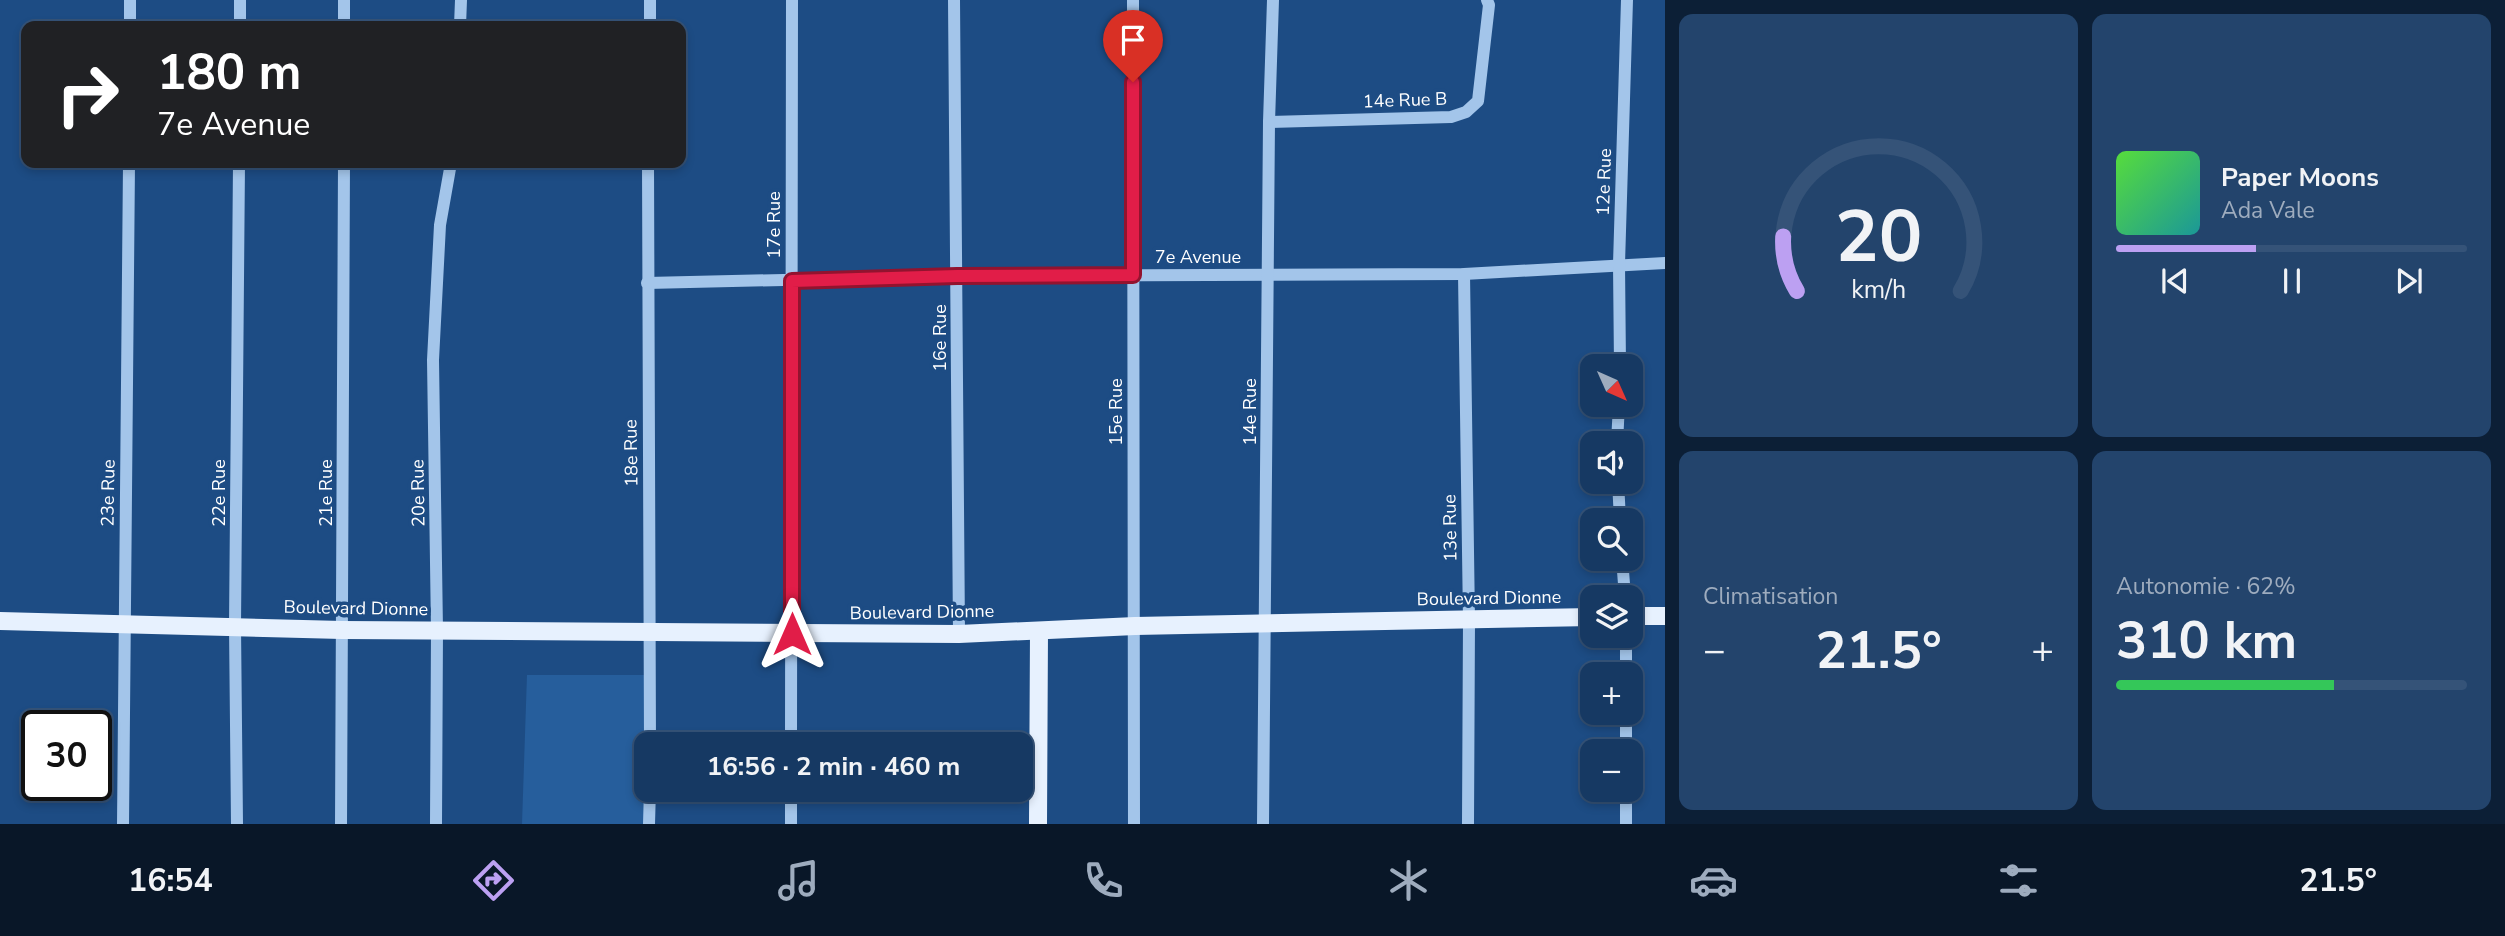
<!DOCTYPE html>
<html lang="fr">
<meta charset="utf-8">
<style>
body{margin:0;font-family:"Nunito Sans",sans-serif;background:#23446c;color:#f1f3f6;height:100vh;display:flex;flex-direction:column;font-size:26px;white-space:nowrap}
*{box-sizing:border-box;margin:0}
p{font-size:23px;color:#9eacbe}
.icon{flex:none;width:38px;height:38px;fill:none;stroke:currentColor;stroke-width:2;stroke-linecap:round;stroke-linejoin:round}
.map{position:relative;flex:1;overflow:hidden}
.side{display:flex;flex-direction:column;gap:14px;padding:14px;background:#0c1f36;width:840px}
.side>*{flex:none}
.top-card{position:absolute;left:21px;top:21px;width:665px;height:147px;border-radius:14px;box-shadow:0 4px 10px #0003,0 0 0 2px #355378;background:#202124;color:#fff;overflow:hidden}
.needle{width:46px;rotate:135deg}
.tools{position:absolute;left:1580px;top:354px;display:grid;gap:14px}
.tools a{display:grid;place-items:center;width:63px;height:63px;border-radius:14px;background:#163963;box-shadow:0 4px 10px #0003,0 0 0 2px #355378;font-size:35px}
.speed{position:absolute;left:21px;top:710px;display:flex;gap:14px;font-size:35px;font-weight:700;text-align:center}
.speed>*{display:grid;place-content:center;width:91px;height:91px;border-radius:50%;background:#163963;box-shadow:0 4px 10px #0003,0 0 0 2px #355378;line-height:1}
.speed .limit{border:4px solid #111;border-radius:10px;background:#fff;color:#111}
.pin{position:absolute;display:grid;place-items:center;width:60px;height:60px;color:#fff;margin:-72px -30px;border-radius:50% 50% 50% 0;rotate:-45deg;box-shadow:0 0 7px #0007}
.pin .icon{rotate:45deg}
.me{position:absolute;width:77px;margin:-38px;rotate:0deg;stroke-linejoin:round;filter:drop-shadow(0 0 5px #0008)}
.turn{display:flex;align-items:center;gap:24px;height:147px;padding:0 21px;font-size:32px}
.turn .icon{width:91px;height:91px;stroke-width:2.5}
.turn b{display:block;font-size:49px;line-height:60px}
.big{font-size:52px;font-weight:700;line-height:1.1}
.side .widget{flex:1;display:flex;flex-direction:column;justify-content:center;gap:10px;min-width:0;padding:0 24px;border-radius:14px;background:#23446c}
.side .dial{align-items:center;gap:0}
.dial svg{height:182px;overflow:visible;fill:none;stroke:#355378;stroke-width:7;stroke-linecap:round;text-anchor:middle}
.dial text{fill:#f1f3f6;stroke:none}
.song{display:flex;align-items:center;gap:21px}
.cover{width:84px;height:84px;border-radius:10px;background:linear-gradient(135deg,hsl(110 70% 55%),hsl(180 70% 35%))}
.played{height:7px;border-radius:4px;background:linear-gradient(90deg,#bca0f2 40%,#355378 40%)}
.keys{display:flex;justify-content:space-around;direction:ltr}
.heat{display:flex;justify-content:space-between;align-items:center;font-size:38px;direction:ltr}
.charge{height:10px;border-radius:5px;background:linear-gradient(90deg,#34c759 62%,#355378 0)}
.side .tiles{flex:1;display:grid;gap:14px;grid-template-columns:repeat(2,1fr)}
.trip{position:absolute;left:634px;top:732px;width:399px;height:70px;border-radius:14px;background:#163963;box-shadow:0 4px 10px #0003,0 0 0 2px #355378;font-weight:700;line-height:70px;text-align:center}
.dock{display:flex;height:112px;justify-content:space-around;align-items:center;background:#091728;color:#9eacbe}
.dock .icon{width:49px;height:49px}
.dock .on{color:#bca0f2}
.dock b{font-size:32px;color:#f1f3f6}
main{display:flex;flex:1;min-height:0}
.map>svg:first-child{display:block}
.green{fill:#265e9c}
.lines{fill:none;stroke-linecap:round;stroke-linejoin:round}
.minor{stroke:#a3c5ea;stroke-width:12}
.major{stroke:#e7f1fe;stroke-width:18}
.route-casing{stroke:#92132f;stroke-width:18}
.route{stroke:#e11d48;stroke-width:12}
.labels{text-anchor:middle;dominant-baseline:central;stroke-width:7;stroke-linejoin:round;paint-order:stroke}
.street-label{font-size:18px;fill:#fff;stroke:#1d4c84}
</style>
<main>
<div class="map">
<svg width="1665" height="824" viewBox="0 0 1665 824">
<rect width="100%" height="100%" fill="#1d4c84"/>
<path class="green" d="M 527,675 L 644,675 L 644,824 L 522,824 Z"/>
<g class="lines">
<g class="minor">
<path d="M 344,0 L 344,26"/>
<path d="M 954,0 L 959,634"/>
<path d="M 1133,0 L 1134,824"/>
<path d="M 130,26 L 130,0"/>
<path d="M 240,26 L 240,0"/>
<path d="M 460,26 L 461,0"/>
<path d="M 650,26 L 650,0"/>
<path d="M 1269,122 L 1451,117 L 1466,112 L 1478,101 L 1489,5 L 1487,0"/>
<path d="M 648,163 L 650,744"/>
<path d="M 1464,274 L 1469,620 L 1468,824"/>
<path d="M 647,283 L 957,276 L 1464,274 L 1665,263"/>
<path d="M 1620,366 L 1619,264 L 1627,0"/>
<path d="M 1617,443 L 1619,404"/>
<path d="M 1618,481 L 1620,520"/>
<path d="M 1622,558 L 1625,597"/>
<path d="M 1626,635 L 1626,674"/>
<path d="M 1626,712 L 1626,751"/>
<path d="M 791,744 L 792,0"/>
<path d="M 1626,789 L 1626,824"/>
<path d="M 123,824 L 129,163"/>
<path d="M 237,824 L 235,626 L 239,163"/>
<path d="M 341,824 L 344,163"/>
<path d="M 436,824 L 437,630 L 433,360 L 440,225 L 451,163"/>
<path d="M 649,824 L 650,789"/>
<path d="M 791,824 L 791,789"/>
<path d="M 1263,824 L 1269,122 L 1273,0"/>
</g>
<g class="major">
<path d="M 1631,616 L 1665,616"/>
<path d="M 0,621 L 342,630 L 959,634 L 1135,626 L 1592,617"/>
<path d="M 1038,824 L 1039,631"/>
</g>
</g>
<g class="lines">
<g class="route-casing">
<path id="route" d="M 792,634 L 792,281 L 957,276 L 1133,275 L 1133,82"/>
</g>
<use href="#route" class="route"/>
</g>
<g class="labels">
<g class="street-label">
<text transform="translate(1405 100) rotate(-2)">14e Rue B</text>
<text transform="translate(1604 182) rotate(-88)">12e Rue</text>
<text transform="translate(774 225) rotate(-90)">17e Rue</text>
<text x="1198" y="257">7e Avenue</text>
<text transform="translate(940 338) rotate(-90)">16e Rue</text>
<text transform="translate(1116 412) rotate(-90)">15e Rue</text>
<text transform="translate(1250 412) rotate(-90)">14e Rue</text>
<text transform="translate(631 453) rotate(-91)">18e Rue</text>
<text transform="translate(108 493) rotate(-89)">23e Rue</text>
<text transform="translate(219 493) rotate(-90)">22e Rue</text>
<text transform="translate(326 493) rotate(-90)">21e Rue</text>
<text transform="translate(418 493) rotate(-91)">20e Rue</text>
<text transform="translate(1450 528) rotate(-91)">13e Rue</text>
<text transform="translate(1489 598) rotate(-1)">Boulevard Dionne</text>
<text transform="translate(356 608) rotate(1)">Boulevard Dionne</text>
<text transform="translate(922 612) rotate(-1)">Boulevard Dionne</text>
</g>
</g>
</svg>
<div class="tools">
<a><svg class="needle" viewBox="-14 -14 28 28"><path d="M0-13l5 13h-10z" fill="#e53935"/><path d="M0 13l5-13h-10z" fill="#9eacbe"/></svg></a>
<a><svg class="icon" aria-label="sound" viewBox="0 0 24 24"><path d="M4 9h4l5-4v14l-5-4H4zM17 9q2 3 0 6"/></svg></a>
<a><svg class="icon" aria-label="search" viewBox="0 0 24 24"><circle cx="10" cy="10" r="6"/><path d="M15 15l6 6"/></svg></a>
<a><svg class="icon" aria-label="layers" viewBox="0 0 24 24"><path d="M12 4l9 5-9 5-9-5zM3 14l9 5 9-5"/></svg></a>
<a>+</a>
<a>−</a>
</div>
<div class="speed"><div class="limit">30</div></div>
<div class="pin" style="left:1133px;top:82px;background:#d93025"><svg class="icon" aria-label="arrive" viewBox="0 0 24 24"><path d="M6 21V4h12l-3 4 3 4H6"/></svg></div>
<svg class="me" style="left:792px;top:634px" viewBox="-20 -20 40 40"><path d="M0-17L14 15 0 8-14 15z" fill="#e11d48" stroke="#fff" stroke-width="4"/></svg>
<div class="trip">16:56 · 2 min · 460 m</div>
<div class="top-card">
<div class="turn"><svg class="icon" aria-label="right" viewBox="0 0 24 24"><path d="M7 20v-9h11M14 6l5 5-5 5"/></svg><div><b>180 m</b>7e Avenue</div></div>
</div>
</div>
<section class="side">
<div class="tiles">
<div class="widget dial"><svg viewBox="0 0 100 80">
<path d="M14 69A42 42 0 1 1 86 69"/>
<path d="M14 69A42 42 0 0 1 8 45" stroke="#bca0f2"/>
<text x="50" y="56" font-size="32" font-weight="700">20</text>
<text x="50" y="72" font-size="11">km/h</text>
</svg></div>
<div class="widget">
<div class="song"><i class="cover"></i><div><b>Paper Moons</b><p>Ada Vale</p></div></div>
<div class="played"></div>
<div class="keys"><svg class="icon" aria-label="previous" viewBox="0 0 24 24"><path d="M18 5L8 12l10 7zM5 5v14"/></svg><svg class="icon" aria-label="pause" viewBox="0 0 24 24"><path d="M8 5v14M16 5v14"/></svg><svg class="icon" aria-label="next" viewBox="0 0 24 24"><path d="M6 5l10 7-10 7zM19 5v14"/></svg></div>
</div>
<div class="widget"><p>Climatisation</p>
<div class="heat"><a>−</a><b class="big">21.5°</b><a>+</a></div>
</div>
<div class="widget"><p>Autonomie · 62%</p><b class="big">310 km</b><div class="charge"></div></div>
</div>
</section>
</main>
<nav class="dock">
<b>16:54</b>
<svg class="icon on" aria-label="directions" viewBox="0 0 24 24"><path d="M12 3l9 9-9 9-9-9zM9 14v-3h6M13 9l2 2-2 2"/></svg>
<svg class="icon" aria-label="music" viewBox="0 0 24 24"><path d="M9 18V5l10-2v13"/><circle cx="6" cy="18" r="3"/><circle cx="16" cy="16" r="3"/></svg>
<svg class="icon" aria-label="phone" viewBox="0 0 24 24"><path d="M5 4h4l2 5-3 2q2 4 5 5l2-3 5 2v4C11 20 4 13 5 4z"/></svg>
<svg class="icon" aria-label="climate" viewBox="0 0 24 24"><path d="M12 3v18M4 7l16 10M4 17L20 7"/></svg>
<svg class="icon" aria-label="car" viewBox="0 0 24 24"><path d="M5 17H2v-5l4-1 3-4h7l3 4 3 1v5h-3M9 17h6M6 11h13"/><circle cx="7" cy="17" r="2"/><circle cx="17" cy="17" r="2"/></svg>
<svg class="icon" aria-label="filters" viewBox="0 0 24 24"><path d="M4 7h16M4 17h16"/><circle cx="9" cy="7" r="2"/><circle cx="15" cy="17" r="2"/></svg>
<b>21.5°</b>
</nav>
